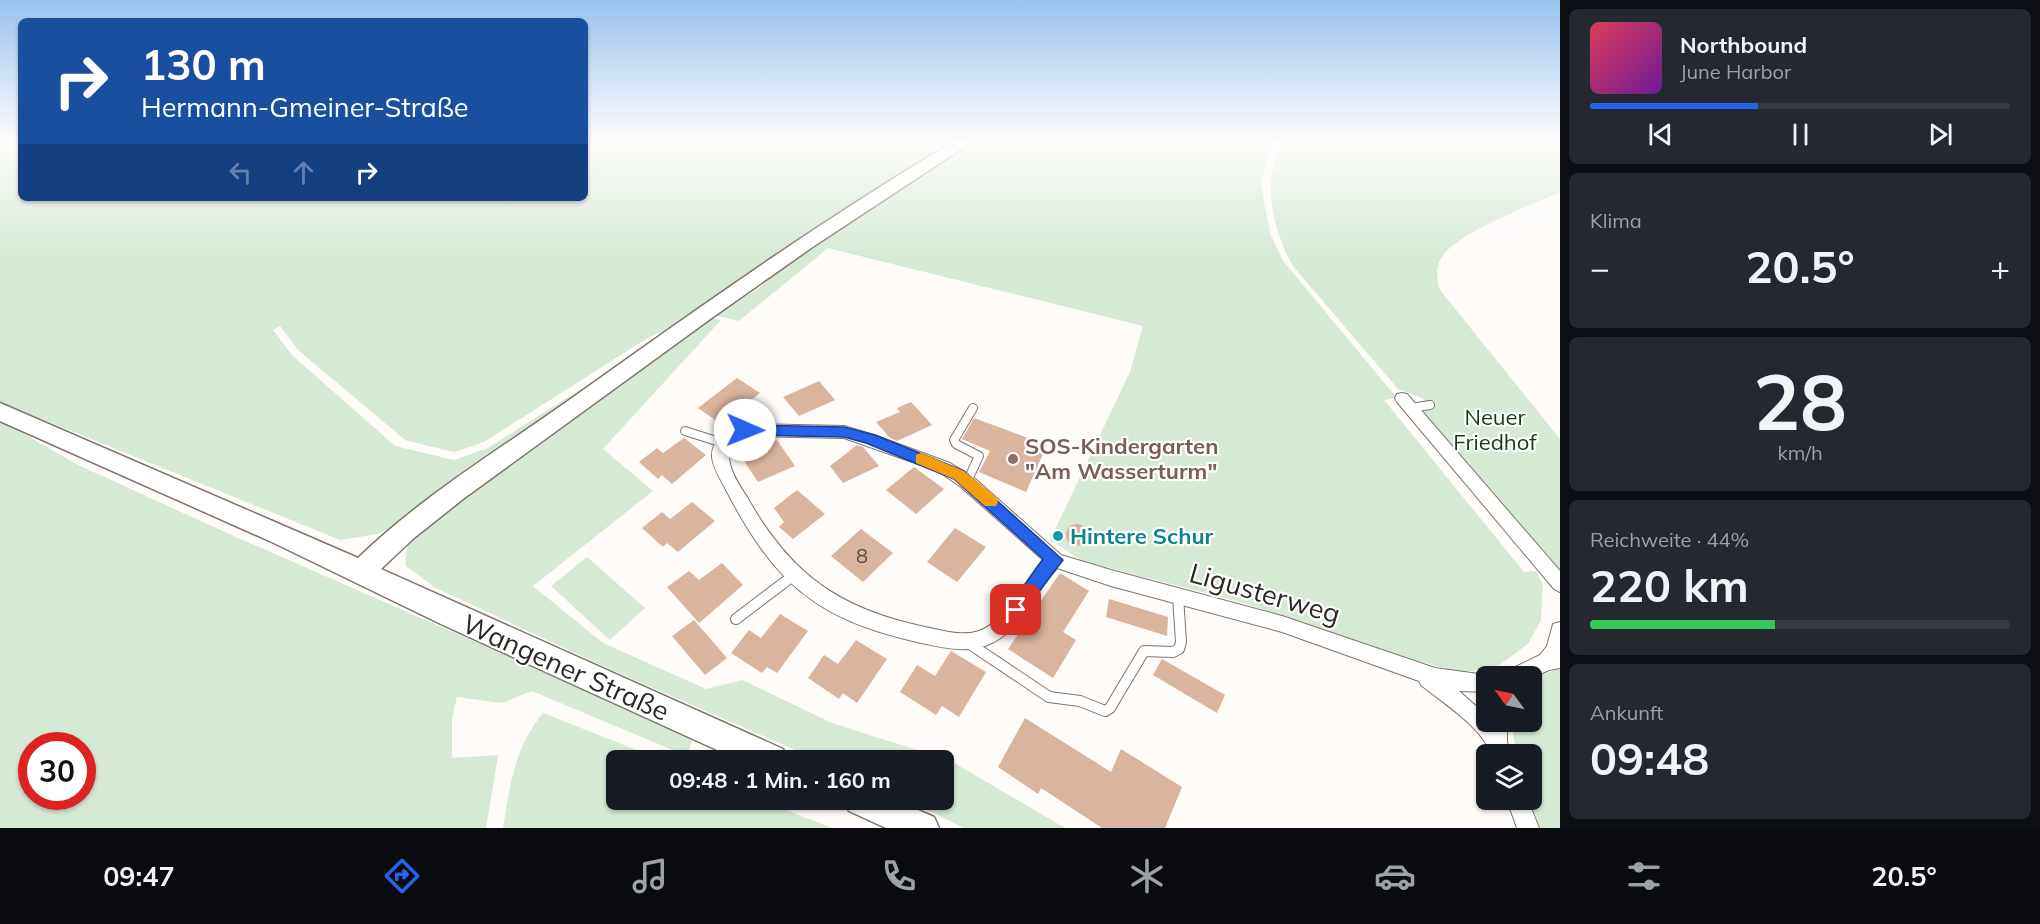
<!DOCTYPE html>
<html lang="de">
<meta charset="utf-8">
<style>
body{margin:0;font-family:Mulish,sans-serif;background:#242831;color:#f1f3f6;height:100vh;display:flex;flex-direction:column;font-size:22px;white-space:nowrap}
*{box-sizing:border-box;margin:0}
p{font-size:20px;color:#9ea1a6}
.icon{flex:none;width:33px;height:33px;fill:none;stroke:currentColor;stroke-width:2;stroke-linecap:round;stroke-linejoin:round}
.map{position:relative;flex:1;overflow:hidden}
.panel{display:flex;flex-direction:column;gap:9px;padding:9px;background:#0d0f14;width:480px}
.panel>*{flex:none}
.hud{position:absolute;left:18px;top:18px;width:570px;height:183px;border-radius:9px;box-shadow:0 2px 4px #0004;background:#1a4fa0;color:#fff;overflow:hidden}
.needle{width:39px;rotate:303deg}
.tools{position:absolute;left:1476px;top:666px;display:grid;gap:12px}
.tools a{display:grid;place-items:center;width:66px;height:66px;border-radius:9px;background:#171b24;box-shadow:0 2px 4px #0004;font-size:30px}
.speed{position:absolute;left:18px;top:732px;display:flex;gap:12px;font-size:30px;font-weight:700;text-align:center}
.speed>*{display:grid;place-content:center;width:78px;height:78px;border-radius:50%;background:#171b24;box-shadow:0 2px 4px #0004;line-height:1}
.speed .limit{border:9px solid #d22;background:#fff;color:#111}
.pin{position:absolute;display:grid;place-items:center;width:51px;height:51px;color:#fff;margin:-26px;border-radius:12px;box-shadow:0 3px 9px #0006}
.me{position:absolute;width:66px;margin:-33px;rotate:91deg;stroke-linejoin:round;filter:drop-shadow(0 0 4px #0008)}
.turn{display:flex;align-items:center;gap:21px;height:126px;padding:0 24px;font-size:27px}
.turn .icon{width:78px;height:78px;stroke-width:2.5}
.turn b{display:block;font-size:42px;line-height:51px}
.lanes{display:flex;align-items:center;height:57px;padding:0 24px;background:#0003;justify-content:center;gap:30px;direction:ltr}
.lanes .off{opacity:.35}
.big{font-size:45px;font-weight:700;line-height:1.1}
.panel .widget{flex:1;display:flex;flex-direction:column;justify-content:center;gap:9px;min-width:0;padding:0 21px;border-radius:9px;background:#242831}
.panel .dial{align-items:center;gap:0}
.dial b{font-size:78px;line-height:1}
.song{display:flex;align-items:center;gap:18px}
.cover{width:72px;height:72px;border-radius:9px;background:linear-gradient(135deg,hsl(350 70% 55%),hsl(280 70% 35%))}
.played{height:6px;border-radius:3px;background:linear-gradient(90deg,#2563eb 40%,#363941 40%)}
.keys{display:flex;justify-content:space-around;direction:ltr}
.heat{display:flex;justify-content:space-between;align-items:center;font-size:33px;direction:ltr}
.charge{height:9px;border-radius:4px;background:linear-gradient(90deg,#34c759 44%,#363941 0)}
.trip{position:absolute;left:606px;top:750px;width:348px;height:60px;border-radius:9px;background:#171b24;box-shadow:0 2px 4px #0004;font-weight:700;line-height:60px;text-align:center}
.dock{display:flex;height:96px;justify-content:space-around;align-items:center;background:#090b0e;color:#9ea1a6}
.dock .icon{width:42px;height:42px}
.dock .active{color:#2563eb}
.dock b{font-size:27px;color:#f1f3f6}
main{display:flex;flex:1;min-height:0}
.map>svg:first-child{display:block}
.green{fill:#d5e9d5;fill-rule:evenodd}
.building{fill:#dab49d}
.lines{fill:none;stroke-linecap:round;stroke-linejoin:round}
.service-far1-casing{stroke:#80746d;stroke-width:10}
.service-casing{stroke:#80746d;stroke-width:12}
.minor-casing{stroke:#80746d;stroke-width:2}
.secondary-casing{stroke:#80746d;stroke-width:3}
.service-far1{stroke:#fff;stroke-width:8}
.service{stroke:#fff;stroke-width:10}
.minor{fill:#fff;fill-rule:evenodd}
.secondary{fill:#fff;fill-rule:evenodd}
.route{fill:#2563eb;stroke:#184099;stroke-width:1.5}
.slow{fill:#f59e0b}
.education-dot{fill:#8d6e63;stroke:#fff;stroke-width:2}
.culture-dot{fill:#0f9aa8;stroke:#fff;stroke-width:2}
.labels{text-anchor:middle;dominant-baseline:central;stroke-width:4.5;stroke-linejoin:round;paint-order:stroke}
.number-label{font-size:20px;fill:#584a43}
.park-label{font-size:22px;fill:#0d3e17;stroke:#fff}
.education-label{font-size:22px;font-weight:bold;fill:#785e54;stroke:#fff;text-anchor:start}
.culture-label{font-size:22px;font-weight:bold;fill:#0d838f;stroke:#fff;text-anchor:start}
.near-street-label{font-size:27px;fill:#2c2725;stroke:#fff}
</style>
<main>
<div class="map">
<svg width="1560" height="828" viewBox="0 0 1560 828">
<rect width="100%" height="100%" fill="#fefbf9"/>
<g class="green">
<path d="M 0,142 L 21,142 L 21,198 L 585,198 L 585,142 L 954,142 L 827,222 L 764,265 L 743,275 L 728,290 L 671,332 L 661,332 L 646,339 L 484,442 L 454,452 L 405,440 L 298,350 L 280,326 L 273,330 L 292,355 L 395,446 L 454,460 L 488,448 L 625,361 L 406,520 L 378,534 L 340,540 L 0,402 Z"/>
<path d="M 976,142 L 1271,142 L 1261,184 L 1270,233 L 1283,261 L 1397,398 L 1384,400 L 1524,572 L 1536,571 L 1543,584 L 1541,620 L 1528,644 L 1499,665 L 1462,673 L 1415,660 L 1240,602 L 1083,561 L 1050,540 L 1130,372 L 1143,326 L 828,248 L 739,321 L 714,315 C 736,300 764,291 779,268 L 883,198 Z"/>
<path d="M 1280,142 L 1560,142 L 1560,192 C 1530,206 1464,230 1444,254 C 1435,264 1436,278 1440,290 L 1560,439 L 1560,574 L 1421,412 L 1433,410 L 1422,398 L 1398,389 L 1293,266 C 1278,240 1267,204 1272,173 C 1274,162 1278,152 1280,142 Z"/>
<path d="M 707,318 L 721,320 L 603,449 L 653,491 L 533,586 L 603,643 L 706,689 L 742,680 L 832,723 L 951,761 L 1065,828 L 964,828 L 906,800 L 944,800 L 944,760 L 818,760 L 605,667 L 436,588 L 406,566 C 403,546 412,537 426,523 Z"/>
<path d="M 0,420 L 76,464 L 227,533 L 693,737 L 687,756 L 532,691 L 502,703 L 457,697 L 452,718 L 452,758 L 498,755 L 486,828 L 0,828 ZM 32,746 L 82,746 L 82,796 L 32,796 Z"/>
<path d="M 587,557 L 645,608 L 610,640 L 551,586 Z"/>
<path d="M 1560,668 L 1560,828 L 1540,828 L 1530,800 L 1532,754 L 1517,754 L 1511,722 L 1532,722 L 1532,679 Z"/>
<path d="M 543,713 L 662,760 L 616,760 L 616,800 L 760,800 L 832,828 L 503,828 C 510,785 514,748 543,713 Z"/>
</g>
<g class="building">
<path d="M 737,378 L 760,393 L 721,424 L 698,408 Z"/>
<path d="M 819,381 L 835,400 L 799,416 L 783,397 Z"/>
<path d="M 911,402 L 932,425 L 897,441 L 890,438 L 876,422 L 900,412 L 897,408 Z"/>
<path d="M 974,418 L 1047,445 L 1026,492 L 979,472 L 990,451 L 962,439 Z"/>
<path d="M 684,438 L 706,455 L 672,484 L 662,475 L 658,479 L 639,462 L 657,448 L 663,453 Z"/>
<path d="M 777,440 L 795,466 L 758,482 L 740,455 Z"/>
<path d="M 857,445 L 863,447 L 879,466 L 843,483 L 830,466 Z"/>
<path d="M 914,467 L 944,489 L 916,514 L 886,490 Z"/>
<path d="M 797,490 L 825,514 L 793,539 L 779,527 L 784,522 L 774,508 Z"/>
<path d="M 692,502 L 715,521 L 678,552 L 667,543 L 663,547 L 642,528 L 662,512 L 670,519 Z"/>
<circle cx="1077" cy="535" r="11"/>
<path d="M 955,528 L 986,547 L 957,582 L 927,562 Z"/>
<path d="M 861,529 L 893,553 L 863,582 L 831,556 Z"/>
<path d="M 722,563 L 743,585 L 699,623 L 667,587 L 689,571 L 699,580 Z"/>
<path d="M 1060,573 L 1089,591 L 1063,632 L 1076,640 L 1053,678 L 1008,649 Z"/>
<path d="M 1109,599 L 1168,617 L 1167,636 L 1106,617 Z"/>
<path d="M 780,614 L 808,631 L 777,673 L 767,667 L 762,673 L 731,653 L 749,630 L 761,638 Z"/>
<path d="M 694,620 L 727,658 L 705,675 L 672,636 Z"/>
<path d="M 856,640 L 887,659 L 857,703 L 843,693 L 839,699 L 808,678 L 824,655 L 838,664 Z"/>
<path d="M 951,651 L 986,672 L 959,717 L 942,706 L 936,715 L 900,692 L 917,665 L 935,676 Z"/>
<path d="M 1162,659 L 1225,695 L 1217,713 L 1153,675 Z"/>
<path d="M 1025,718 L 1111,772 L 1121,749 L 1182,787 L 1165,828 L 1102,828 L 1041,788 L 1038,794 L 998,767 Z"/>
</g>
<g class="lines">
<g class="service-far1-casing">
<g id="service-far1">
<path d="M 1411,408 L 1430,405"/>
<path d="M 685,431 L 723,443"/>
<path d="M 967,482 L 979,456 L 956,444 L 954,440 L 973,408"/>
</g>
</g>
<g class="service-casing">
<g id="service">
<path d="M 736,619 L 794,575"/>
<path d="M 970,644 L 1049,697 L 1080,701 L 1105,711 L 1110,708 L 1144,651 L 1173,652 L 1179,649 L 1181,642 L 1178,596"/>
</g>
</g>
<g class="minor-casing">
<g id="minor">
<path d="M 1402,393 L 1407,394 L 1560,571 L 1560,592 L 1554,589 L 1397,402 L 1395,398 L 1397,394 Z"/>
<path d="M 745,424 L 844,426 L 874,435 L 950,463 L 973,477 L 1061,555 L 1111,570 L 1282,616 L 1435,668 L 1493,676 L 1486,676 L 1486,692 L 1459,691 L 1486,715 L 1486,722 L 1507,722 L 1507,742 L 1511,754 L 1491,754 C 1482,727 1443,703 1421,685 L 1419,681 L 1282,632 L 1111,586 L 1057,568 C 1034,592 1025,627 992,643 C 969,654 945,648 921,643 C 883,634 844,623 812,600 C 773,573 748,532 726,490 C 721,480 713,468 712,457 C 711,438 730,428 745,424 ZM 745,436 L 844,438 L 938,471 L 961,487 L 1043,560 C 1023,582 1010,619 979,631 C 963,637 941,630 925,627 C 839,609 790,574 747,497 C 738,483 725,464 730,447 Z"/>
<path d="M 1560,622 L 1560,668 L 1549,670 L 1532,678 L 1507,676 L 1509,670 L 1540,655 L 1547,646 L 1553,624 Z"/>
<path d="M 1507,800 L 1528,800 L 1539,828 L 1517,828 Z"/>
</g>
</g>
<g class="secondary-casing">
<g id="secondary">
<path d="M 953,142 L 972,142 L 814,246 L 713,317 L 463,499 L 414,538 L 381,569 L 783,749 L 787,760 L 739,760 L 443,625 L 274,543 L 0,421 L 0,403 L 358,558 C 420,498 494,453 565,403 C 692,312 819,222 953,142 Z"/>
<path d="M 844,800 L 895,800 L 934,817 L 939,828 L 886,828 L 849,811 Z"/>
</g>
</g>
<use href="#service-far1" class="service-far1"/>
<use href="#service" class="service"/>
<use href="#minor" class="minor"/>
<use href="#secondary" class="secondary"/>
</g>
<linearGradient id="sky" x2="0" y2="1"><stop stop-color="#99c2ef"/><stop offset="0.55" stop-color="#fffdfc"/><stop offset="1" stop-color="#fffdfc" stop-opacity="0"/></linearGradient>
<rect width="1560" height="258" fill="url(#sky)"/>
<path class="route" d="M 745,425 L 844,427 L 875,435 L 964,471 L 1063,560 L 1021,615 L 1016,618 L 1010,615 L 1007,610 L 1043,559 L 954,479 L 866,443 L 844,437 L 745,435 L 738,430 Z"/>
<path class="slow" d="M 921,453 L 964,471 L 996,497 L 998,502 L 996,506 L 985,506 L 954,479 L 916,463 L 916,455 Z"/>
<circle class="education-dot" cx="1013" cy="459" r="6"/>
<circle class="culture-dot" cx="1058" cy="536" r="6"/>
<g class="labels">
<g class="number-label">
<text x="862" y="555">8</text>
</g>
<g class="park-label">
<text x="1495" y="417">Neuer<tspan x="1495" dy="25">Friedhof</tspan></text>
</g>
<g class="education-label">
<text x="1025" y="446">SOS-Kindergarten<tspan x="1025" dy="25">"Am Wasserturm"</tspan></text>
</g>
<g class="culture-label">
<text x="1070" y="536">Hintere Schur</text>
</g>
<g class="near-street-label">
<text transform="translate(1265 593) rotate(16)">Ligusterweg</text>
<text transform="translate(566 667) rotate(24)">Wangener Straße</text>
</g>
</g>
</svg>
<div class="tools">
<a><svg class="needle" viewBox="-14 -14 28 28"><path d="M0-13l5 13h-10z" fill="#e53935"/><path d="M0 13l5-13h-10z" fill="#9ea1a6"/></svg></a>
<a><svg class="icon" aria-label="layers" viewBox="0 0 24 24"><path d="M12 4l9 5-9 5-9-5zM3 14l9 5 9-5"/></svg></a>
</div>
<div class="speed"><div class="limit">30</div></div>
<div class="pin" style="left:1016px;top:610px;background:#d93025"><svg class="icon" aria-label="arrive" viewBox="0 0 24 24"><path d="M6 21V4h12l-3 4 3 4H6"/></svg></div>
<svg class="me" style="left:745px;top:430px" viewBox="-20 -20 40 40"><circle r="19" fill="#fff"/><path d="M0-13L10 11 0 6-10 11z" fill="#2563eb"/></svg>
<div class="trip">09:48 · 1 Min. · 160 m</div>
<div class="hud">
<div class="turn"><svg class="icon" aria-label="right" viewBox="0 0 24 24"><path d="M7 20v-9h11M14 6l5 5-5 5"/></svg><div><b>130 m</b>Hermann-Gmeiner-Straße</div></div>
<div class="lanes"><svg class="icon off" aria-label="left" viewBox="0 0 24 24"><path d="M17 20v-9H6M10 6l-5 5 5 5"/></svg><svg class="icon off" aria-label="ahead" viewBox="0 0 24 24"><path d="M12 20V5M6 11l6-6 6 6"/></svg><svg class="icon" aria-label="right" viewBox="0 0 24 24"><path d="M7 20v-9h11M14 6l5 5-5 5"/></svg></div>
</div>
</div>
<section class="panel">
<div class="widget">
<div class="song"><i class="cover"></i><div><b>Northbound</b><p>June Harbor</p></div></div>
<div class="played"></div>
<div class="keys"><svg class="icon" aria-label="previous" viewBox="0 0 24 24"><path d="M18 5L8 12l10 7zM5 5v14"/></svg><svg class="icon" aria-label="pause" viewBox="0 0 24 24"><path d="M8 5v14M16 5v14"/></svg><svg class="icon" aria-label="next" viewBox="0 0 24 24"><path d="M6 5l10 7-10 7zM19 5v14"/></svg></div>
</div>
<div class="widget"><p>Klima</p>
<div class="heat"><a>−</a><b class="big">20.5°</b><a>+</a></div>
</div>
<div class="widget dial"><b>28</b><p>km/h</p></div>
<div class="widget"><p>Reichweite · 44%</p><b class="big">220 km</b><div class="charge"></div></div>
<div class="widget"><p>Ankunft</p><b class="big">09:48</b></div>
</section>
</main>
<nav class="dock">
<b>09:47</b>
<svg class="icon active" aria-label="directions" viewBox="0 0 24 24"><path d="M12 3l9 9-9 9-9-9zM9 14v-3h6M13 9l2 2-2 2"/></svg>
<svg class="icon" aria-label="music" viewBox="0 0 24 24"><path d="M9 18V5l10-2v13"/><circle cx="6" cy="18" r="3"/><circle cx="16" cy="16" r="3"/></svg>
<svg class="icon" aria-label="phone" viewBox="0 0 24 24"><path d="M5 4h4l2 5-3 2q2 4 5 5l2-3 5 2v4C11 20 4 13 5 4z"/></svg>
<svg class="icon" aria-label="climate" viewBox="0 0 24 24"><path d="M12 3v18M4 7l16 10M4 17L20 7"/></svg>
<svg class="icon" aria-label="car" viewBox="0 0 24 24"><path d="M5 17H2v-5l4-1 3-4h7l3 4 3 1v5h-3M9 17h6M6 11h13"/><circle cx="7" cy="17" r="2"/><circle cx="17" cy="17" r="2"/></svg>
<svg class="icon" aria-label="filters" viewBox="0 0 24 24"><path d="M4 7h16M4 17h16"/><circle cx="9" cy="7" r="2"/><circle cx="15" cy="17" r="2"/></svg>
<b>20.5°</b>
</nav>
